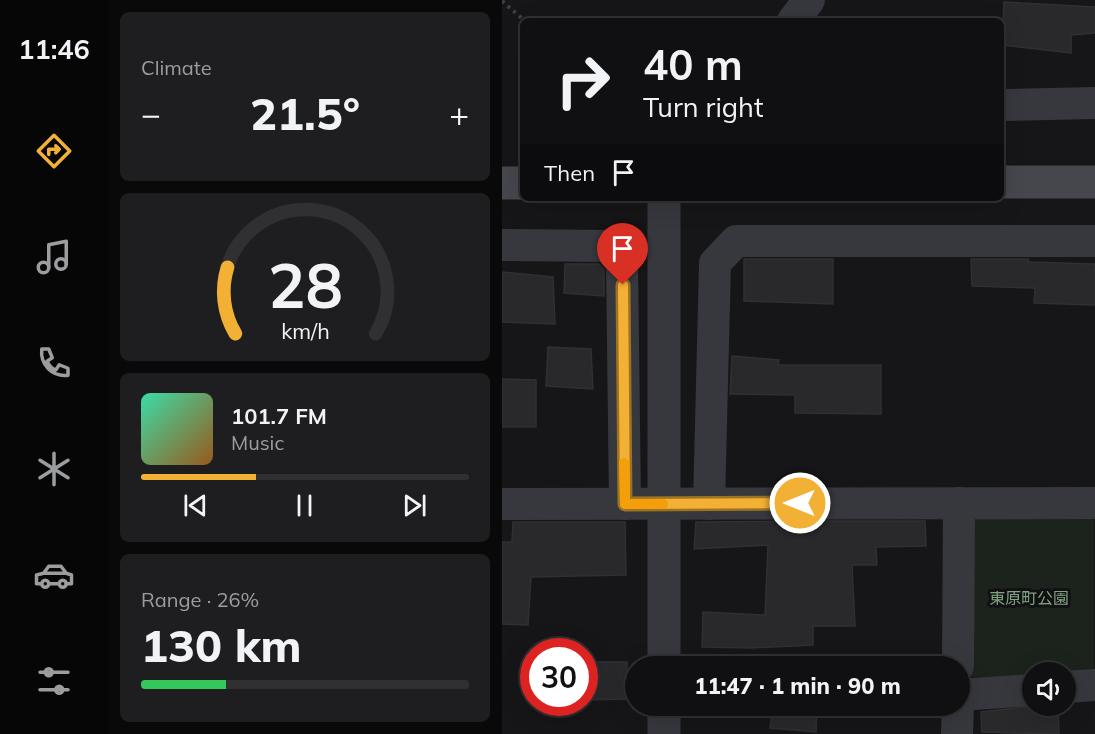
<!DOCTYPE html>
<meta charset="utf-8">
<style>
body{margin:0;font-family:Mulish,"Noto Sans JP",sans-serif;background:#1e1e20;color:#f1f3f6;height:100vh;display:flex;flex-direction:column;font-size:22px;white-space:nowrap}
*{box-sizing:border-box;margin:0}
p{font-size:20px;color:#9c9d9f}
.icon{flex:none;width:33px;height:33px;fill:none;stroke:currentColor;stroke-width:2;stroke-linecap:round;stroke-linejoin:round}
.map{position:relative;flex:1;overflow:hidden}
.sheet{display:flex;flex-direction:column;gap:12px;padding:12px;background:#09090a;width:394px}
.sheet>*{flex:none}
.banner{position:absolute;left:18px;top:18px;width:484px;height:183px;border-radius:9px;box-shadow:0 6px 24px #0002,0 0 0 2px #303032;background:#101012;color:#f1f3f6;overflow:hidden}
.tools{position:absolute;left:520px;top:662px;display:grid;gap:12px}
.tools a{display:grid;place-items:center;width:54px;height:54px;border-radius:50%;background:#101012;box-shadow:0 6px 24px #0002,0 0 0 2px #303032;font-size:30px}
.speed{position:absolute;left:18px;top:638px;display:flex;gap:12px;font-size:30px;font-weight:700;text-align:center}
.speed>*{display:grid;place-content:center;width:78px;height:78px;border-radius:50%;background:#101012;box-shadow:0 6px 24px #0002,0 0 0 2px #303032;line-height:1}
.speed .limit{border:9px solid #d22;background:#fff;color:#111}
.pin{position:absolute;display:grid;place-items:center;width:51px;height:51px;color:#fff;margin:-62px -26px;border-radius:50% 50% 50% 0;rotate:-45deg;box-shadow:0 0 6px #0007}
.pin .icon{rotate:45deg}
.me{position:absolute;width:66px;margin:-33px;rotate:270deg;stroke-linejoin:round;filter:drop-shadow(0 0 4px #0008)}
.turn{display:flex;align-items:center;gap:21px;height:126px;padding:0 24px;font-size:27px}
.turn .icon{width:78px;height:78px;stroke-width:2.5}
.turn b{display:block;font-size:42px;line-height:51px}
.then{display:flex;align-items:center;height:57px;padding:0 24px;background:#0003;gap:12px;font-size:22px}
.big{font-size:45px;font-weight:800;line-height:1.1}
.sheet .tile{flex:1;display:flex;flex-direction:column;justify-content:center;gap:9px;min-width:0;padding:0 21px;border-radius:9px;background:#1e1e20}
.sheet .dial{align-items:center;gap:0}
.dial svg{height:156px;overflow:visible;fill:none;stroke:#303032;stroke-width:7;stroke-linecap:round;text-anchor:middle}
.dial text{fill:#f1f3f6;stroke:none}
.song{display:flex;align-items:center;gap:18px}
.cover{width:72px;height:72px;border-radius:9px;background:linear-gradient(135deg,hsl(160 70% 55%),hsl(30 70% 35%))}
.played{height:6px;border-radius:3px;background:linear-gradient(90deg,#f2b134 35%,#303032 35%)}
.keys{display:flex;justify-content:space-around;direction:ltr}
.heat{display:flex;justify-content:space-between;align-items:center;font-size:33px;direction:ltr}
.charge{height:9px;border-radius:4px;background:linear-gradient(90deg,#34c759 26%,#303032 0)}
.trip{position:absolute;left:123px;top:656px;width:345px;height:60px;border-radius:30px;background:#101012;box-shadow:0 6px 24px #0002,0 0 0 2px #303032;font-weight:800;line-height:60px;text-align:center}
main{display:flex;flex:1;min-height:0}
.menu{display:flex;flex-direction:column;width:108px;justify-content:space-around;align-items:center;background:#060607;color:#9c9d9f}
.menu .icon{width:42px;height:42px}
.menu .active{color:#f2b134}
.menu b{font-size:27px;color:#f1f3f6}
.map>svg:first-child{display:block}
.green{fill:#1c231d}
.building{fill:#29292c;stroke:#303034;stroke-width:1.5}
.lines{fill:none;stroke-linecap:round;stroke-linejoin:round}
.path{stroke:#3d3f44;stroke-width:4;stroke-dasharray:3 4.5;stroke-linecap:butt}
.minor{stroke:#37383d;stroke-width:32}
.tertiary{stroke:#37383d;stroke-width:33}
.secondary{stroke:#45474d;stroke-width:33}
.route-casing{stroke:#9d7322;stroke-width:15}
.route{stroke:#f2b134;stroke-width:10}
.slow{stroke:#f59e0b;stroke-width:10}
.labels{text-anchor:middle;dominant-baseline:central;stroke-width:6;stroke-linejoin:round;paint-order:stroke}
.park-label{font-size:16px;fill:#7fa381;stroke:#111113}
</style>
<main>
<nav class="menu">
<b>11:46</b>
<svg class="icon active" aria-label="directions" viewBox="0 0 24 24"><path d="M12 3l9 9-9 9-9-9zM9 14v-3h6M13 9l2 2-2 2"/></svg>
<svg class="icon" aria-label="music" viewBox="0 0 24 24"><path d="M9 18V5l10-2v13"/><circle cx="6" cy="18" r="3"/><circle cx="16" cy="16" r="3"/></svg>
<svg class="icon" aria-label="phone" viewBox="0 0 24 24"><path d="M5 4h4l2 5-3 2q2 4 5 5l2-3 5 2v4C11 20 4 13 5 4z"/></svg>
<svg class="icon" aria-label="climate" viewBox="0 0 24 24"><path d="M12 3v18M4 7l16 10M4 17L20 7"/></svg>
<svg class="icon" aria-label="car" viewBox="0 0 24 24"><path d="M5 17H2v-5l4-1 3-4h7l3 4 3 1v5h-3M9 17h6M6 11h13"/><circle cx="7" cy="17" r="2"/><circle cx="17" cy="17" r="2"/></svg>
<svg class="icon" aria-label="filters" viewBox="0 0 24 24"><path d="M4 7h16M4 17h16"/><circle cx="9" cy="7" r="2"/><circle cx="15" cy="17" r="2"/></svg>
</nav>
<section class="sheet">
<div class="tile"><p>Climate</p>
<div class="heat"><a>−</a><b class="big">21.5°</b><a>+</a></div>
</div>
<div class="tile dial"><svg viewBox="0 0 100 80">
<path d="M14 69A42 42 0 1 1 86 69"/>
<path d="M14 69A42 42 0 0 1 10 35" stroke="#f2b134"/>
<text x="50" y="56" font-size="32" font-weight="700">28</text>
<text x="50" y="72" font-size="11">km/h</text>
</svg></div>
<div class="tile">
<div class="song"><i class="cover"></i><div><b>101.7 FM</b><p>Music</p></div></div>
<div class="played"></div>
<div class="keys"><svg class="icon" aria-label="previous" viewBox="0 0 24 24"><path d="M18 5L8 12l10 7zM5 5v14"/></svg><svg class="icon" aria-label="pause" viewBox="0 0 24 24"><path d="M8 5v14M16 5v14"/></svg><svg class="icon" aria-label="next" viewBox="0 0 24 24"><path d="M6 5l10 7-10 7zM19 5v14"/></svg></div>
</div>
<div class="tile"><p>Range · 26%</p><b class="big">130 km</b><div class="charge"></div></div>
</section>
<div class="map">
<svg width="593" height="734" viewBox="0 0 593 734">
<rect width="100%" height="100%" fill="#161618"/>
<path class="green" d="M 470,511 L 592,511 L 592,676 L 564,672 L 531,672 L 531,680 L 483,683 L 462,672 Z"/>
<g class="building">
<path d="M 502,2 L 593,7 L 593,33 L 569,35 L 569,53 L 500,45 Z"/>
<path d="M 242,259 L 331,259 L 331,304 L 242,301 Z"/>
<path d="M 469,259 L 526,259 L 527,262 L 593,264 L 593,305 L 532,303 L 533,288 L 470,286 Z"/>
<path d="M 63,264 L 97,264 L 102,270 L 102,296 L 62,293 Z"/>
<path d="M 0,272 L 51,277 L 53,324 L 0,322 Z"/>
<path d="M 46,347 L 89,349 L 91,389 L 44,386 Z"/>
<path d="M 230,356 L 277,360 L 276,365 L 379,365 L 379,414 L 293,413 L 293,395 L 228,394 Z"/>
<path d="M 0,379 L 34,380 L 34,427 L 0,427 Z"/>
<path d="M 312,521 L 423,521 L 424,546 L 374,547 L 375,565 L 350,565 L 353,626 L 311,626 L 311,645 L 248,648 L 200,647 L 201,612 L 263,615 L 266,545 L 192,549 L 194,522 Z"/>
<path d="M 11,522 L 123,522 L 124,575 L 29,577 L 26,625 L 0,624 L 0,542 L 10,542 Z"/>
<path d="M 82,662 L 125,662 L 125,699 L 82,700 Z"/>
<path d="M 271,705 L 315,705 L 314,732 L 268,728 Z"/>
<path d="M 541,705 L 556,705 L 557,734 L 480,732 L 479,712 Z"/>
</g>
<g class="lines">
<path class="path" d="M 0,1 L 23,21"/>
<g class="minor">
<path d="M 291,21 L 307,0"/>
<path d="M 500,105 L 593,103"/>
<path d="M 0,245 L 106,246 L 120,263 L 123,504"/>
<path d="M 0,504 L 593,503"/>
<path d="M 207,504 L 213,263 L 234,241 L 593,241"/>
<path d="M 456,666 L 457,503"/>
<path d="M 564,687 L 593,685"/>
<path d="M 458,695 L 531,690"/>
<path d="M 455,734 L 456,705"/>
</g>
<g class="tertiary">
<path d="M 162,198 L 162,666"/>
<path d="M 162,705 L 162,734"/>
</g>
<g class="secondary">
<path d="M 500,182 L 593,182"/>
<path d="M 0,183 L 21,183"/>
</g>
</g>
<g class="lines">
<g class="route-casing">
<path id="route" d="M 121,285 L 123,504 L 298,503"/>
</g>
<use href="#route" class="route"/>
<path class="slow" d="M 122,463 L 123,504 L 161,504"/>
</g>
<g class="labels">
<g class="park-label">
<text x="527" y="598">東原町公園</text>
</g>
</g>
</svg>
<div class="tools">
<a><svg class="icon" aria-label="sound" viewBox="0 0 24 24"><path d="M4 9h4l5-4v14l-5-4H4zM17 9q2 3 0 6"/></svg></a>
</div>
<div class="speed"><div class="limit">30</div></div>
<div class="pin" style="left:121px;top:285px;background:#d93025"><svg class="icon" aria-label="arrive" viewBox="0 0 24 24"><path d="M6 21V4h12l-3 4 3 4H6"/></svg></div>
<svg class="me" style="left:298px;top:503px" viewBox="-20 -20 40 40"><circle r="17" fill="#f2b134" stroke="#fff" stroke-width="3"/><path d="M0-11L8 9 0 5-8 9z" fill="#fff"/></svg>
<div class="trip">11:47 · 1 min · 90 m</div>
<div class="banner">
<div class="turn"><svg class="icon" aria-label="right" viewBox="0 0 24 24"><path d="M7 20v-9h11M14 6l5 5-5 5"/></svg><div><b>40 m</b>Turn right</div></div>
<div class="then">Then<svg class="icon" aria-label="arrive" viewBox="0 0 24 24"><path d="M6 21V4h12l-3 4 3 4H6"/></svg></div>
</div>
</div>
</main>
